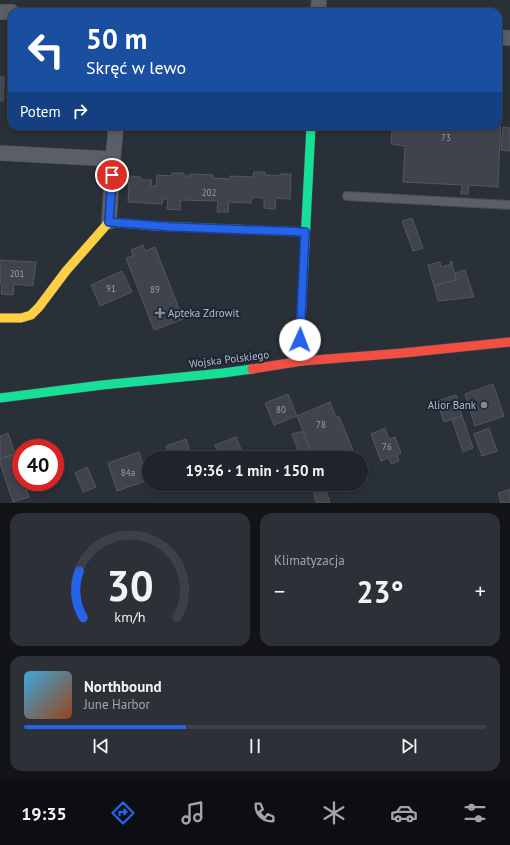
<!DOCTYPE html>
<html lang="pl">
<meta charset="utf-8">
<style>
body{margin:0;font-family:"PT Sans",sans-serif;background:#2d3036;color:#f1f3f6;height:100vh;display:flex;flex-direction:column;font-size:15px;white-space:nowrap}
*{box-sizing:border-box;margin:0}
p{font-size:13px;color:#a2a4a8}
.icon{flex:none;width:22px;height:22px;fill:none;stroke:currentColor;stroke-width:2;stroke-linecap:round;stroke-linejoin:round}
.map{position:relative;height:503px;overflow:hidden}
.details{display:flex;flex-direction:column;gap:10px;padding:10px;background:#121417;flex:1}
.details>*{flex:none}
.top-card{position:absolute;left:8px;top:8px;width:494px;height:122px;border-radius:12px;box-shadow:0 2px 6px #0003,0 0 0 1px #3d4147;background:#1a4fa0;color:#fff;overflow:hidden}
.speed{position:absolute;left:12px;top:439px;display:flex;gap:8px;font-size:20px;font-weight:700;text-align:center}
.speed>*{display:grid;place-content:center;width:52px;height:52px;border-radius:50%;background:#20242a;box-shadow:0 2px 6px #0003,0 0 0 1px #3d4147;line-height:1}
.speed .limit{border:6px solid #d22;background:#fff;color:#111}
.pin{position:absolute;display:grid;place-items:center;width:34px;height:34px;color:#fff;margin:-17px;border:2px solid #fff;border-radius:50%;box-shadow:0 1px 4px #0007}
.me{position:absolute;width:44px;margin:-22px;rotate:2deg;stroke-linejoin:round;filter:drop-shadow(0 0 3px #0008)}
.turn{display:flex;align-items:center;gap:14px;height:84px;padding:0 12px;font-size:18px}
.turn .icon{width:52px;height:52px;stroke-width:2.5}
.turn b{display:block;font-size:28px;line-height:34px}
.then{display:flex;align-items:center;height:38px;padding:0 12px;background:#0003;gap:8px;font-size:15px}
.big{font-size:30px;font-weight:700;line-height:1.1}
.details .tile{flex:1;display:flex;flex-direction:column;justify-content:center;gap:6px;min-width:0;padding:0 14px;border-radius:12px;background:#2d3036}
.details .dial{align-items:center;gap:0}
.dial svg{height:104px;overflow:visible;fill:none;stroke:#3d4147;stroke-width:7;stroke-linecap:round;text-anchor:middle}
.dial text{fill:#f1f3f6;stroke:none}
.song{display:flex;align-items:center;gap:12px}
.cover{width:48px;height:48px;border-radius:6px;background:linear-gradient(135deg,hsl(200 70% 55%),hsl(20 70% 35%))}
.played{height:4px;border-radius:2px;background:linear-gradient(90deg,#2563eb 35%,#3d4147 35%)}
.keys{display:flex;justify-content:space-around;direction:ltr}
.heat{display:flex;justify-content:space-between;align-items:center;font-size:22px;direction:ltr}
.details .tiles{flex:1;display:grid;gap:10px;grid-template-columns:1fr 1fr}
.tile:last-child{grid-column:span 2}
.trip{position:absolute;left:142px;top:451px;width:226px;height:40px;border-radius:20px;background:#20242a;box-shadow:0 2px 6px #0003,0 0 0 1px #3d4147;font-weight:700;line-height:40px;text-align:center}
.tabs{display:flex;height:64px;justify-content:space-around;align-items:center;background:#0d0e11;color:#a2a4a8}
.tabs .icon{width:28px;height:28px}
.tabs .selected{color:#2563eb}
.tabs b{font-size:18px;color:#f1f3f6}
.map>svg:first-child{display:block}
.building{fill:#3f444c;stroke:#52575f}
.lines{fill:none;stroke-linecap:round;stroke-linejoin:round}
.lane-casing{stroke:#484c55;stroke-width:10}
.street-casing{stroke:#484c55;stroke-width:16}
.fast-casing{stroke:#484c55;stroke-width:10}
.slow-casing{stroke:#484c55;stroke-width:10}
.jam-casing{stroke:#484c55;stroke-width:10}
.lane{stroke:#5a5e66;stroke-width:8}
.street{stroke:#5a5e66;stroke-width:15}
.fast{stroke:#16e098;stroke-width:9}
.slow{stroke:#ffcf43;stroke-width:9}
.jam{stroke:#f24e42;stroke-width:9}
.route-casing{stroke:#184099;stroke-width:10}
.route{stroke:#2563eb;stroke-width:7}
.poi-dot{fill:#848b96;stroke:#1d2633;stroke-width:1.5}
.labels{text-anchor:middle;dominant-baseline:central;stroke-width:4;stroke-linejoin:round;paint-order:stroke}
.number-label{font-size:9px;fill:#979eaa}
.poi-label{font-size:11px;fill:#b4bcc9;stroke:#1d2633;text-anchor:start}
.street-label{font-size:11px;fill:#b4bcc9;stroke:#1d2633}
</style>
<div class="map">
<svg width="510" height="503" viewBox="0 0 510 503">
<rect width="100%" height="100%" fill="#2a3038"/>
<g class="building">
<path d="M 0,77 L 4,77 L 3,101 L 0,101 Z"/>
<path d="M 498,91 L 502,91 L 498,187 L 469,185 L 468,194 L 461,194 L 462,185 L 403,182 L 405,146 L 391,144 L 392,129 L 406,130 L 406,126 L 498,126 Z"/>
<path d="M 503,127 L 510,128 L 510,151 L 501,150 Z"/>
<path d="M 254,172 L 265,172 L 265,175 L 280,176 L 280,174 L 291,174 L 290,199 L 276,198 L 275,209 L 264,208 L 264,198 L 252,197 L 251,203 L 229,202 L 228,212 L 217,212 L 218,201 L 181,200 L 180,210 L 167,209 L 168,199 L 163,199 L 162,204 L 128,202 L 129,184 L 126,184 L 126,182 L 129,182 L 129,176 L 141,177 L 141,180 L 152,180 L 151,186 L 156,186 L 157,175 L 172,176 L 172,173 L 184,173 L 184,176 L 190,176 L 190,174 L 213,175 L 213,178 L 230,179 L 230,176 L 253,177 Z"/>
<path d="M 412,218 L 423,248 L 413,251 L 402,221 Z"/>
<path d="M 143,245 L 145,251 L 155,247 L 183,319 L 154,330 L 126,258 L 133,256 L 131,250 Z"/>
<path d="M 0,260 L 36,262 L 33,286 L 14,284 L 13,295 L 1,294 L 2,284 L 0,284 Z"/>
<path d="M 440,262 L 441,267 L 451,264 L 450,262 L 453,262 L 453,263 L 452,263 L 456,280 L 434,286 L 428,265 Z"/>
<path d="M 465,270 L 474,297 L 438,301 L 434,286 L 456,280 L 455,273 Z"/>
<path d="M 122,271 L 132,292 L 100,306 L 91,285 Z"/>
<path d="M 493,384 L 504,416 L 475,426 L 465,394 Z"/>
<path d="M 288,394 L 297,416 L 274,425 L 265,403 Z"/>
<path d="M 456,395 L 462,416 L 444,422 L 437,401 Z"/>
<path d="M 330,402 L 336,417 L 339,416 L 354,453 L 349,455 L 351,458 L 313,458 L 303,431 L 297,416 Z"/>
<path d="M 462,416 L 473,448 L 463,452 L 452,419 Z"/>
<path d="M 385,428 L 389,439 L 395,437 L 401,453 L 397,455 L 399,461 L 391,464 L 389,458 L 381,461 L 371,434 Z"/>
<path d="M 489,428 L 497,451 L 482,456 L 474,434 Z"/>
<path d="M 303,431 L 313,458 L 301,458 L 292,434 Z"/>
<path d="M 8,433 L 15,454 L 0,459 L 0,436 Z"/>
<path d="M 236,437 L 243,454 L 233,458 L 220,458 L 215,445 Z"/>
<path d="M 186,439 L 192,458 L 170,458 L 166,446 Z"/>
<path d="M 46,440 L 49,448 L 33,448 L 32,445 Z"/>
<path d="M 139,452 L 148,480 L 117,491 L 108,463 Z"/>
<path d="M 15,454 L 21,472 L 21,482 L 24,482 L 29,497 L 13,502 L 0,463 L 0,459 Z"/>
<path d="M 55,463 L 60,474 L 55,476 Z"/>
<path d="M 87,467 L 96,487 L 83,492 L 75,473 Z"/>
<path d="M 310,484 L 324,484 L 330,503 L 317,503 Z"/>
<path d="M 510,489 L 510,503 L 501,503 L 498,493 Z"/>
</g>
<g class="lines">
<g class="lane-casing">
<path id="lane" d="M 347,196 L 510,205"/>
</g>
<g class="street-casing">
<g id="street">
<path d="M 0,12 L 12,12"/>
<path d="M 318,12 L 319,0"/>
<path d="M 498,37 L 510,38"/>
<path d="M 0,153 L 113,159 L 109,222"/>
<path d="M 113,159 L 116,126"/>
</g>
</g>
<g class="fast-casing">
<g id="fast">
<path d="M 156,226 L 305,232"/>
<path d="M 302,361 L 300,341 L 301,320 L 311,126"/>
<path d="M 0,398 L 102,385 L 223,373 L 252,369"/>
</g>
</g>
<g class="slow-casing">
<path id="slow" d="M 0,318 L 21,318 L 31,315 L 39,307 L 66,271 L 109,222 L 156,226"/>
</g>
<g class="jam-casing">
<path id="jam" d="M 252,369 L 302,361 L 403,353 L 510,342"/>
</g>
<use href="#lane" class="lane"/>
<use href="#street" class="street"/>
<use href="#fast" class="fast"/>
<use href="#slow" class="slow"/>
<use href="#jam" class="jam"/>
</g>
<g class="lines">
<g class="route-casing">
<path id="route" d="M 112,175 L 109,222 L 173,227 L 305,232 L 300,340"/>
</g>
<use href="#route" class="route"/>
</g>
<g class="poi-dot">
<path d="M158 307h4v4h4v4h-4v4h-4v-4h-4v-4h4z"/>
<circle cx="484" cy="405" r="4"/>
</g>
<g class="labels">
<g class="number-label">
<text x="446" y="137">73</text>
<text x="209" y="192">202</text>
<text x="17" y="273">201</text>
<text x="111" y="288">91</text>
<text x="155" y="289">89</text>
<text x="281" y="409">80</text>
<text x="321" y="424">78</text>
<text x="387" y="446">76</text>
<text x="128" y="472">84a</text>
</g>
<g class="poi-label">
<text x="168" y="313">Apteka Zdrowit</text>
<text x="476" y="405" text-anchor="end">Alior Bank</text>
</g>
<g class="street-label">
<text transform="translate(229 359) rotate(-7)">Wojska Polskiego</text>
</g>
</g>
</svg>
<div class="speed"><div class="limit">40</div></div>
<div class="pin" style="left:112px;top:175px;background:#d93025"><svg class="icon" aria-label="arrive" viewBox="0 0 24 24"><path d="M6 21V4h12l-3 4 3 4H6"/></svg></div>
<svg class="me" style="left:300px;top:340px" viewBox="-20 -20 40 40"><circle r="19" fill="#fff"/><path d="M0-13L10 11 0 6-10 11z" fill="#2563eb"/></svg>
<div class="trip">19:36 · 1 min · 150 m</div>
<div class="top-card">
<div class="turn"><svg class="icon" aria-label="left" viewBox="0 0 24 24"><path d="M17 20v-9H6M10 6l-5 5 5 5"/></svg><div><b>50 m</b>Skręć w lewo</div></div>
<div class="then">Potem<svg class="icon" aria-label="right" viewBox="0 0 24 24"><path d="M7 20v-9h11M14 6l5 5-5 5"/></svg></div>
</div>
</div>
<section class="details">
<div class="tiles">
<div class="tile dial"><svg viewBox="0 0 100 80">
<path d="M14 69A42 42 0 1 1 86 69"/>
<path d="M14 69A42 42 0 0 1 11 33" stroke="#2563eb"/>
<text x="50" y="56" font-size="32" font-weight="700">30</text>
<text x="50" y="72" font-size="11">km/h</text>
</svg></div>
<div class="tile"><p>Klimatyzacja</p>
<div class="heat"><a>−</a><b class="big">23°</b><a>+</a></div>
</div>
<div class="tile">
<div class="song"><i class="cover"></i><div><b>Northbound</b><p>June Harbor</p></div></div>
<div class="played"></div>
<div class="keys"><svg class="icon" aria-label="previous" viewBox="0 0 24 24"><path d="M18 5L8 12l10 7zM5 5v14"/></svg><svg class="icon" aria-label="pause" viewBox="0 0 24 24"><path d="M8 5v14M16 5v14"/></svg><svg class="icon" aria-label="next" viewBox="0 0 24 24"><path d="M6 5l10 7-10 7zM19 5v14"/></svg></div>
</div>
</div>
</section>
<nav class="tabs">
<b>19:35</b>
<svg class="icon selected" aria-label="directions" viewBox="0 0 24 24"><path d="M12 3l9 9-9 9-9-9zM9 14v-3h6M13 9l2 2-2 2"/></svg>
<svg class="icon" aria-label="music" viewBox="0 0 24 24"><path d="M9 18V5l10-2v13"/><circle cx="6" cy="18" r="3"/><circle cx="16" cy="16" r="3"/></svg>
<svg class="icon" aria-label="phone" viewBox="0 0 24 24"><path d="M5 4h4l2 5-3 2q2 4 5 5l2-3 5 2v4C11 20 4 13 5 4z"/></svg>
<svg class="icon" aria-label="climate" viewBox="0 0 24 24"><path d="M12 3v18M4 7l16 10M4 17L20 7"/></svg>
<svg class="icon" aria-label="car" viewBox="0 0 24 24"><path d="M5 17H2v-5l4-1 3-4h7l3 4 3 1v5h-3M9 17h6M6 11h13"/><circle cx="7" cy="17" r="2"/><circle cx="17" cy="17" r="2"/></svg>
<svg class="icon" aria-label="filters" viewBox="0 0 24 24"><path d="M4 7h16M4 17h16"/><circle cx="9" cy="7" r="2"/><circle cx="15" cy="17" r="2"/></svg>
</nav>
